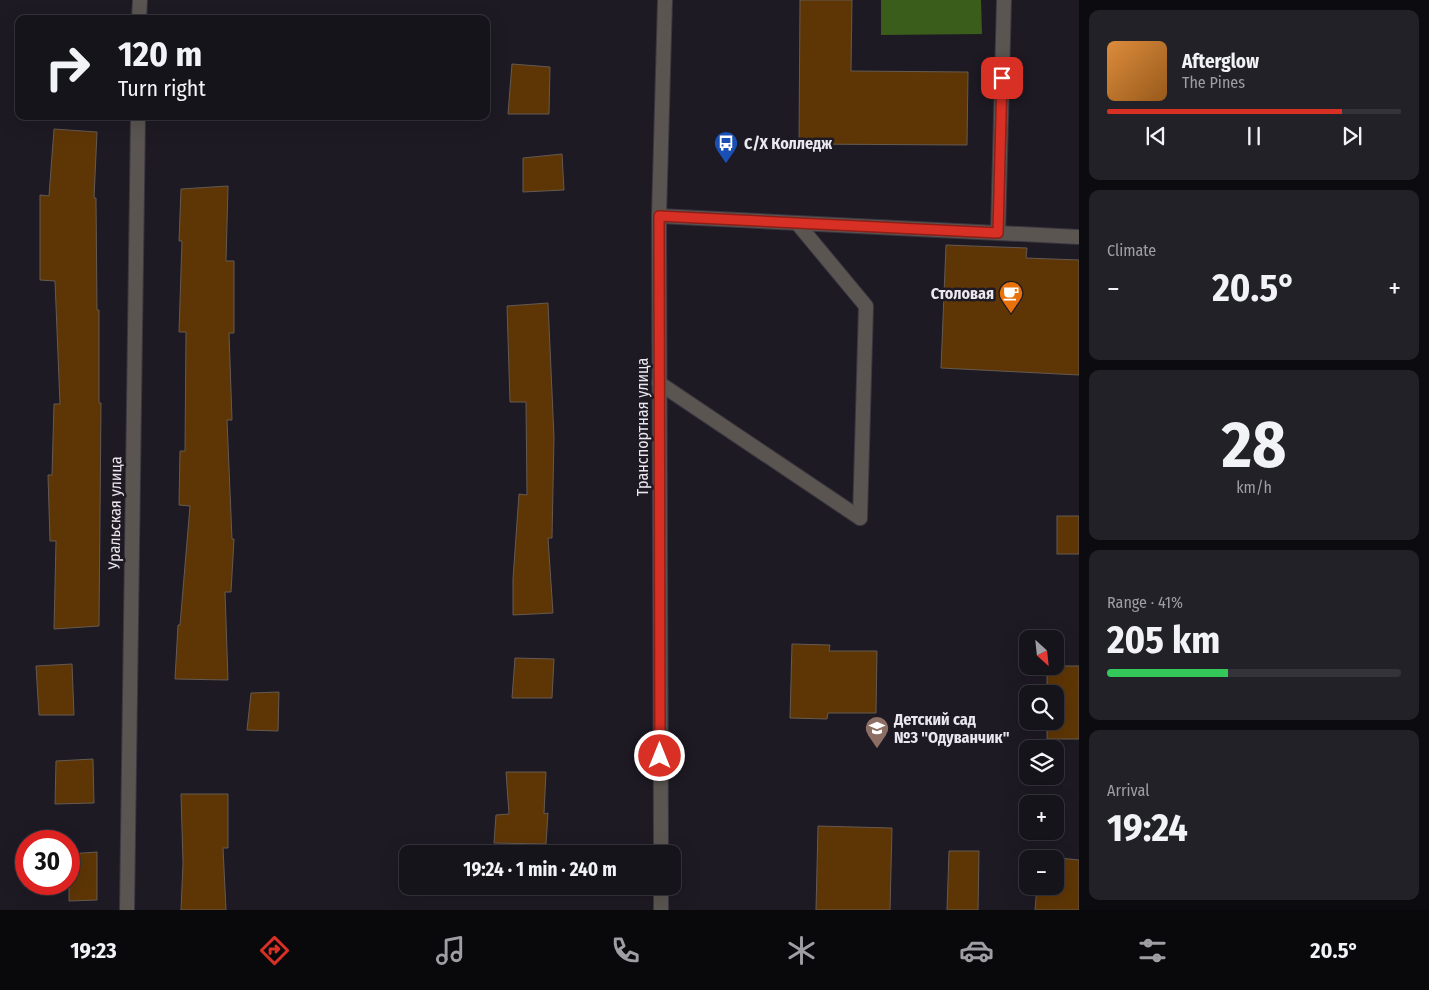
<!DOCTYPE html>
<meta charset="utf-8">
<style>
body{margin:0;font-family:"Fira Sans Condensed",sans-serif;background:#232128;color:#f1f3f6;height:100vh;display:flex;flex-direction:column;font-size:19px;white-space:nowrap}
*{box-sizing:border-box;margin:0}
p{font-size:16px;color:#9e9ea3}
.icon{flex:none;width:28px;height:28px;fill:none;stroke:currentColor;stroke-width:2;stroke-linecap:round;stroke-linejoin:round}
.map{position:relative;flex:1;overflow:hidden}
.drawer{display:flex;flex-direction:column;gap:10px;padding:10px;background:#0c0b0f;width:350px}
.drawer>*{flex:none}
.banner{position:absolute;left:15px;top:15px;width:475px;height:105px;border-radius:10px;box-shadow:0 5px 20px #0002,0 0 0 1px #35333a;background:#16141b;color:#f1f3f6;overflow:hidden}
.needle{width:32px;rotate:153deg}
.buttons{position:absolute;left:1019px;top:630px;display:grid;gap:10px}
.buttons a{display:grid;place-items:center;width:45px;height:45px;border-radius:10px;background:#16141b;box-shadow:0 5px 20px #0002,0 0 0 1px #35333a;font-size:25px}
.speed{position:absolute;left:15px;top:830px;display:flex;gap:10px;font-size:25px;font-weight:700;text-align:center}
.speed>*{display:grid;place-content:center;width:65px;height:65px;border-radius:50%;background:#16141b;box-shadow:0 5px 20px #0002,0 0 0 1px #35333a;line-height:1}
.speed .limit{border:8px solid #d22;background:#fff;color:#111}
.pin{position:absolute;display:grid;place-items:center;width:42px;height:42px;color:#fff;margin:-21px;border-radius:10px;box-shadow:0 2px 8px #0006}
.me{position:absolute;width:55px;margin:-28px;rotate:0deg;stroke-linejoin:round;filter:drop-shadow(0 0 4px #0008)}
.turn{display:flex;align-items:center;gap:18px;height:105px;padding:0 20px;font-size:22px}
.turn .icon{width:65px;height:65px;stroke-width:2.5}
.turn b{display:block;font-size:35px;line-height:42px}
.big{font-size:38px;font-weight:700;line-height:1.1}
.drawer .widget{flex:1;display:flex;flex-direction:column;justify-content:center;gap:8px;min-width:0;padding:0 18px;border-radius:10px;background:#232128}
.drawer .dial{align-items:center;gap:0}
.dial b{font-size:65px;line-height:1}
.song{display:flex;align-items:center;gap:15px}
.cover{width:60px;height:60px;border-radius:8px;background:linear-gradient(135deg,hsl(30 70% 55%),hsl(30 70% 35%))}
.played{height:5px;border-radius:2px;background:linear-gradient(90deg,#d93025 80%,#35333a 80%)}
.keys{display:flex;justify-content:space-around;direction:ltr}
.heat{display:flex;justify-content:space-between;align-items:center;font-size:28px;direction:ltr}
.charge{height:8px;border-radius:4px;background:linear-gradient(90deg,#34c759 41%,#35333a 0)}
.trip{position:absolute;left:399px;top:845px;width:282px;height:50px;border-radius:10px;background:#16141b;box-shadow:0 5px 20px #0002,0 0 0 1px #35333a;font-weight:700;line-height:50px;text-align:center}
.menu{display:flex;height:80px;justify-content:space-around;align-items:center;background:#09080b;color:#9e9ea3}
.menu .icon{width:35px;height:35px}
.menu .selected{color:#d93025}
.menu b{font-size:22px;color:#f1f3f6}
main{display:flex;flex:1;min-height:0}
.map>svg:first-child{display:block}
.forest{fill:#3a5d1b}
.building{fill:#5e3606;stroke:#645a51}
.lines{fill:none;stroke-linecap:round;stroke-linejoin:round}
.service-casing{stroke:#3b3740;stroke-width:16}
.minor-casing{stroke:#3b3740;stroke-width:16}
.service{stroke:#5a5551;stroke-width:14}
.minor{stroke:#5a5551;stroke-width:14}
.route-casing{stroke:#8d1f18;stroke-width:12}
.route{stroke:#d93025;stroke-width:9}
.labels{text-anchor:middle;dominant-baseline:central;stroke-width:5;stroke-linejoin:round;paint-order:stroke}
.poi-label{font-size:16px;font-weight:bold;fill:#eae7ef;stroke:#1e1a24;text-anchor:start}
.street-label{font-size:16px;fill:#eae7ef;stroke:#1e1a24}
</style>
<main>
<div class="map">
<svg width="1079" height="910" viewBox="0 0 1079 910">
<rect width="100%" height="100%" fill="#1e1a24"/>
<path class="forest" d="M 881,0 L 981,0 L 982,34 L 881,35 Z"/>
<g class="building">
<path d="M 800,0 L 852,0 L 851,71 L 968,72 L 967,145 L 799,144 Z"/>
<path d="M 512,64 L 550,67 L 549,114 L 508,114 Z"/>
<path d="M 54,129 L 97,132 L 94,198 L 96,198 L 97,310 L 99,310 L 99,403 L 101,403 L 99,626 L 54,629 L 56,541 L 50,541 L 48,475 L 52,475 L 54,404 L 60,404 L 55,281 L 40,280 L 40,195 L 49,196 Z"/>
<path d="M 562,154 L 564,190 L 523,192 L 523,158 Z"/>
<path d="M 228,186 L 226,261 L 234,261 L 234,333 L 229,333 L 232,420 L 227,420 L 232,539 L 234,539 L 231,592 L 225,592 L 228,680 L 175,679 L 178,625 L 180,625 L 190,506 L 179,505 L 180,451 L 185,451 L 186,332 L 179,332 L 182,241 L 179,241 L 181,189 Z"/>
<path d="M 946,245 L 1027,248 L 1026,258 L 1079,260 L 1079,375 L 941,368 Z"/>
<path d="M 548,303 L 554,437 L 552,538 L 548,538 L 553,613 L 513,615 L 513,579 L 519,494 L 527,495 L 526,402 L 510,402 L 507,306 Z"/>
<rect x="1057" y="516" width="22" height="38"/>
<path d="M 792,644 L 830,645 L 829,651 L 877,651 L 876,713 L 828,713 L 827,719 L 790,718 Z"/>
<path d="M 515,658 L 554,659 L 552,698 L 512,698 Z"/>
<path d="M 72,664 L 74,715 L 39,715 L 36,666 Z"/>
<path d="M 1047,666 L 1079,666 L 1079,739 L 1047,739 L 1047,721 L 1055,721 L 1055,694 L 1047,694 Z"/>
<path d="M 279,692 L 278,731 L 247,730 L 251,693 Z"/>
<path d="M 93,759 L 94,803 L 55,804 L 56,761 Z"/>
<path d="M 506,772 L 546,772 L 544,814 L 548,813 L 546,844 L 494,843 L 496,815 L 509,814 Z"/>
<path d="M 181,794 L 228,794 L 228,848 L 223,848 L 226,910 L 181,910 L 183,863 Z"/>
<path d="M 818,826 L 892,828 L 890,910 L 816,910 Z"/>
<path d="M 949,851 L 979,851 L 978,910 L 947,910 Z"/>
<path d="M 97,852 L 97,900 L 69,901 L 69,854 Z"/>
<path d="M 1040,856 L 1079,860 L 1079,910 L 1035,910 L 1037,886 L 1055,886 L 1055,859 L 1040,859 Z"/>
</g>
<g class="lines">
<g class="service-casing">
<g id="service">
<path d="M 797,223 L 866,306 L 860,518"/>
<path d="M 998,233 L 1004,0"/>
<path d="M 659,383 L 860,518"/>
</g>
</g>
<g class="minor-casing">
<g id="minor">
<path d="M 139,19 L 140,0"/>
<path d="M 659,216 L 1079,237"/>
<path d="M 661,854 L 659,216 L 665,0"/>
<path d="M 661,886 L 661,910"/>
<path d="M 127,910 L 138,116"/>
</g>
</g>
<use href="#service" class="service"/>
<use href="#minor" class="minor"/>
</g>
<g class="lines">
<g class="route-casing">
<path id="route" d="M 660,756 L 659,216 L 998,233 L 1002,78"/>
</g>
<use href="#route" class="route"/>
</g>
<defs>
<g id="bus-pin" transform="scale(1.25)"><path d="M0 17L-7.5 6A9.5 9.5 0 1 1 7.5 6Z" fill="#1a4fb4" stroke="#1e1a24"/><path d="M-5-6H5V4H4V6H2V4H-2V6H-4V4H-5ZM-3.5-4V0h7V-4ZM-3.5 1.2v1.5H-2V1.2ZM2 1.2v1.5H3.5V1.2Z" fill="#fff"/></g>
<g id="cafe-pin" transform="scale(1.25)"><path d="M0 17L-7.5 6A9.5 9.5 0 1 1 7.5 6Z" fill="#e8710a" stroke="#1e1a24"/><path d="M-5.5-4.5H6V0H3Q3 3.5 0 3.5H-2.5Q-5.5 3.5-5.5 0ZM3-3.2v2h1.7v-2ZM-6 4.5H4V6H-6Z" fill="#fff"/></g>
<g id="school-pin" transform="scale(1.25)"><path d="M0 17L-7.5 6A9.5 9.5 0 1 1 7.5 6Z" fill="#8d6e63" stroke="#1e1a24"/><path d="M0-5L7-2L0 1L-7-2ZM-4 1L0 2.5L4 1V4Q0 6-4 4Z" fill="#fff"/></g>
</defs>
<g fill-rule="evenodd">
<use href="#bus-pin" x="726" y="143"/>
<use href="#cafe-pin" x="1011" y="293"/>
<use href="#school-pin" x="877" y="728"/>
</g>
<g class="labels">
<g class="poi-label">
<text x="744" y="143">С/Х Колледж</text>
<text x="994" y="293" text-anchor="end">Столовая</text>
<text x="894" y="719">Детский сад<tspan x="894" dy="18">№3 "Одуванчик"</tspan></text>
</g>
<g class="street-label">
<text transform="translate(642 427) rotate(-90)">Транспортная улица</text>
<text transform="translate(115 513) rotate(-89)">Уральская улица</text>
</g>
</g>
</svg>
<div class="buttons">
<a><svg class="needle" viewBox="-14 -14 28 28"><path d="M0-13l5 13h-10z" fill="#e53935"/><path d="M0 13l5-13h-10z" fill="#9e9ea3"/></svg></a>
<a><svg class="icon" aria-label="search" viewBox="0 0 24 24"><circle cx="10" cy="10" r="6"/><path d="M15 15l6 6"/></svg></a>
<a><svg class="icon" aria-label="layers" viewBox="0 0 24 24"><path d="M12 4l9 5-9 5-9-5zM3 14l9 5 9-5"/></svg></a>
<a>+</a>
<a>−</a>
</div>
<div class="speed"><div class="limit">30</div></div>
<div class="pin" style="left:1002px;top:78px;background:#d93025"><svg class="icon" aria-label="arrive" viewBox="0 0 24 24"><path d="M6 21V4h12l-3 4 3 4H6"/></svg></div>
<svg class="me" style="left:660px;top:756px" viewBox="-20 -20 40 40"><circle r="17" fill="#d93025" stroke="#fff" stroke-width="3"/><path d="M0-11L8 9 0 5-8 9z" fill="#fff"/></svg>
<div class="trip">19:24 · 1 min · 240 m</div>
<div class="banner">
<div class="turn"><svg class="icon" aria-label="right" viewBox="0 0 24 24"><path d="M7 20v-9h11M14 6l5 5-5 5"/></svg><div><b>120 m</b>Turn right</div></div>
</div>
</div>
<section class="drawer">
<div class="widget">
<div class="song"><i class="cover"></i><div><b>Afterglow</b><p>The Pines</p></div></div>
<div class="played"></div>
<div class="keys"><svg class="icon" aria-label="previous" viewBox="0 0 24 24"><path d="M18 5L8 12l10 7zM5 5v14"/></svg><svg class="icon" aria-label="pause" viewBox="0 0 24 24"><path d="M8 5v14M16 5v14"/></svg><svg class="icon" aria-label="next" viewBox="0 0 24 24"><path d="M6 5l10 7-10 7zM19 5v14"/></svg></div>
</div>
<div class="widget"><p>Climate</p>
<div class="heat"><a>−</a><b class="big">20.5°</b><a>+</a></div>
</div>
<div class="widget dial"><b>28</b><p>km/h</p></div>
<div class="widget"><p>Range · 41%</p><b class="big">205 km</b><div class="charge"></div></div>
<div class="widget"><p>Arrival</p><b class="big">19:24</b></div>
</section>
</main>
<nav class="menu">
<b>19:23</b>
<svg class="icon selected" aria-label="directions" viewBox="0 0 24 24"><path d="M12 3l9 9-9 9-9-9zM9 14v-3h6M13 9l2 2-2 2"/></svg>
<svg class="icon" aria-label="music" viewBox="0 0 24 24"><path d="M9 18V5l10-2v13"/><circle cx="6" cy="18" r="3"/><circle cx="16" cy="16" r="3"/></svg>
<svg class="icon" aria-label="phone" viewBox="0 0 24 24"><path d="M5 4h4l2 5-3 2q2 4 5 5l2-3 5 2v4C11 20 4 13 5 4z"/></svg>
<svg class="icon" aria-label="climate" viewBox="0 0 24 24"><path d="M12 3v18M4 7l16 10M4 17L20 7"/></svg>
<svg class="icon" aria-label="car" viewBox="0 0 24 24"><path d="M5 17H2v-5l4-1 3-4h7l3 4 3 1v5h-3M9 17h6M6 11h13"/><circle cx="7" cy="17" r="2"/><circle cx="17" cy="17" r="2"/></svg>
<svg class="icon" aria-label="filters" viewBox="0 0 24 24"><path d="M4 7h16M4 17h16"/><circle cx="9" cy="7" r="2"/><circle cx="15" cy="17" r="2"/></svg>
<b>20.5°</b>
</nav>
